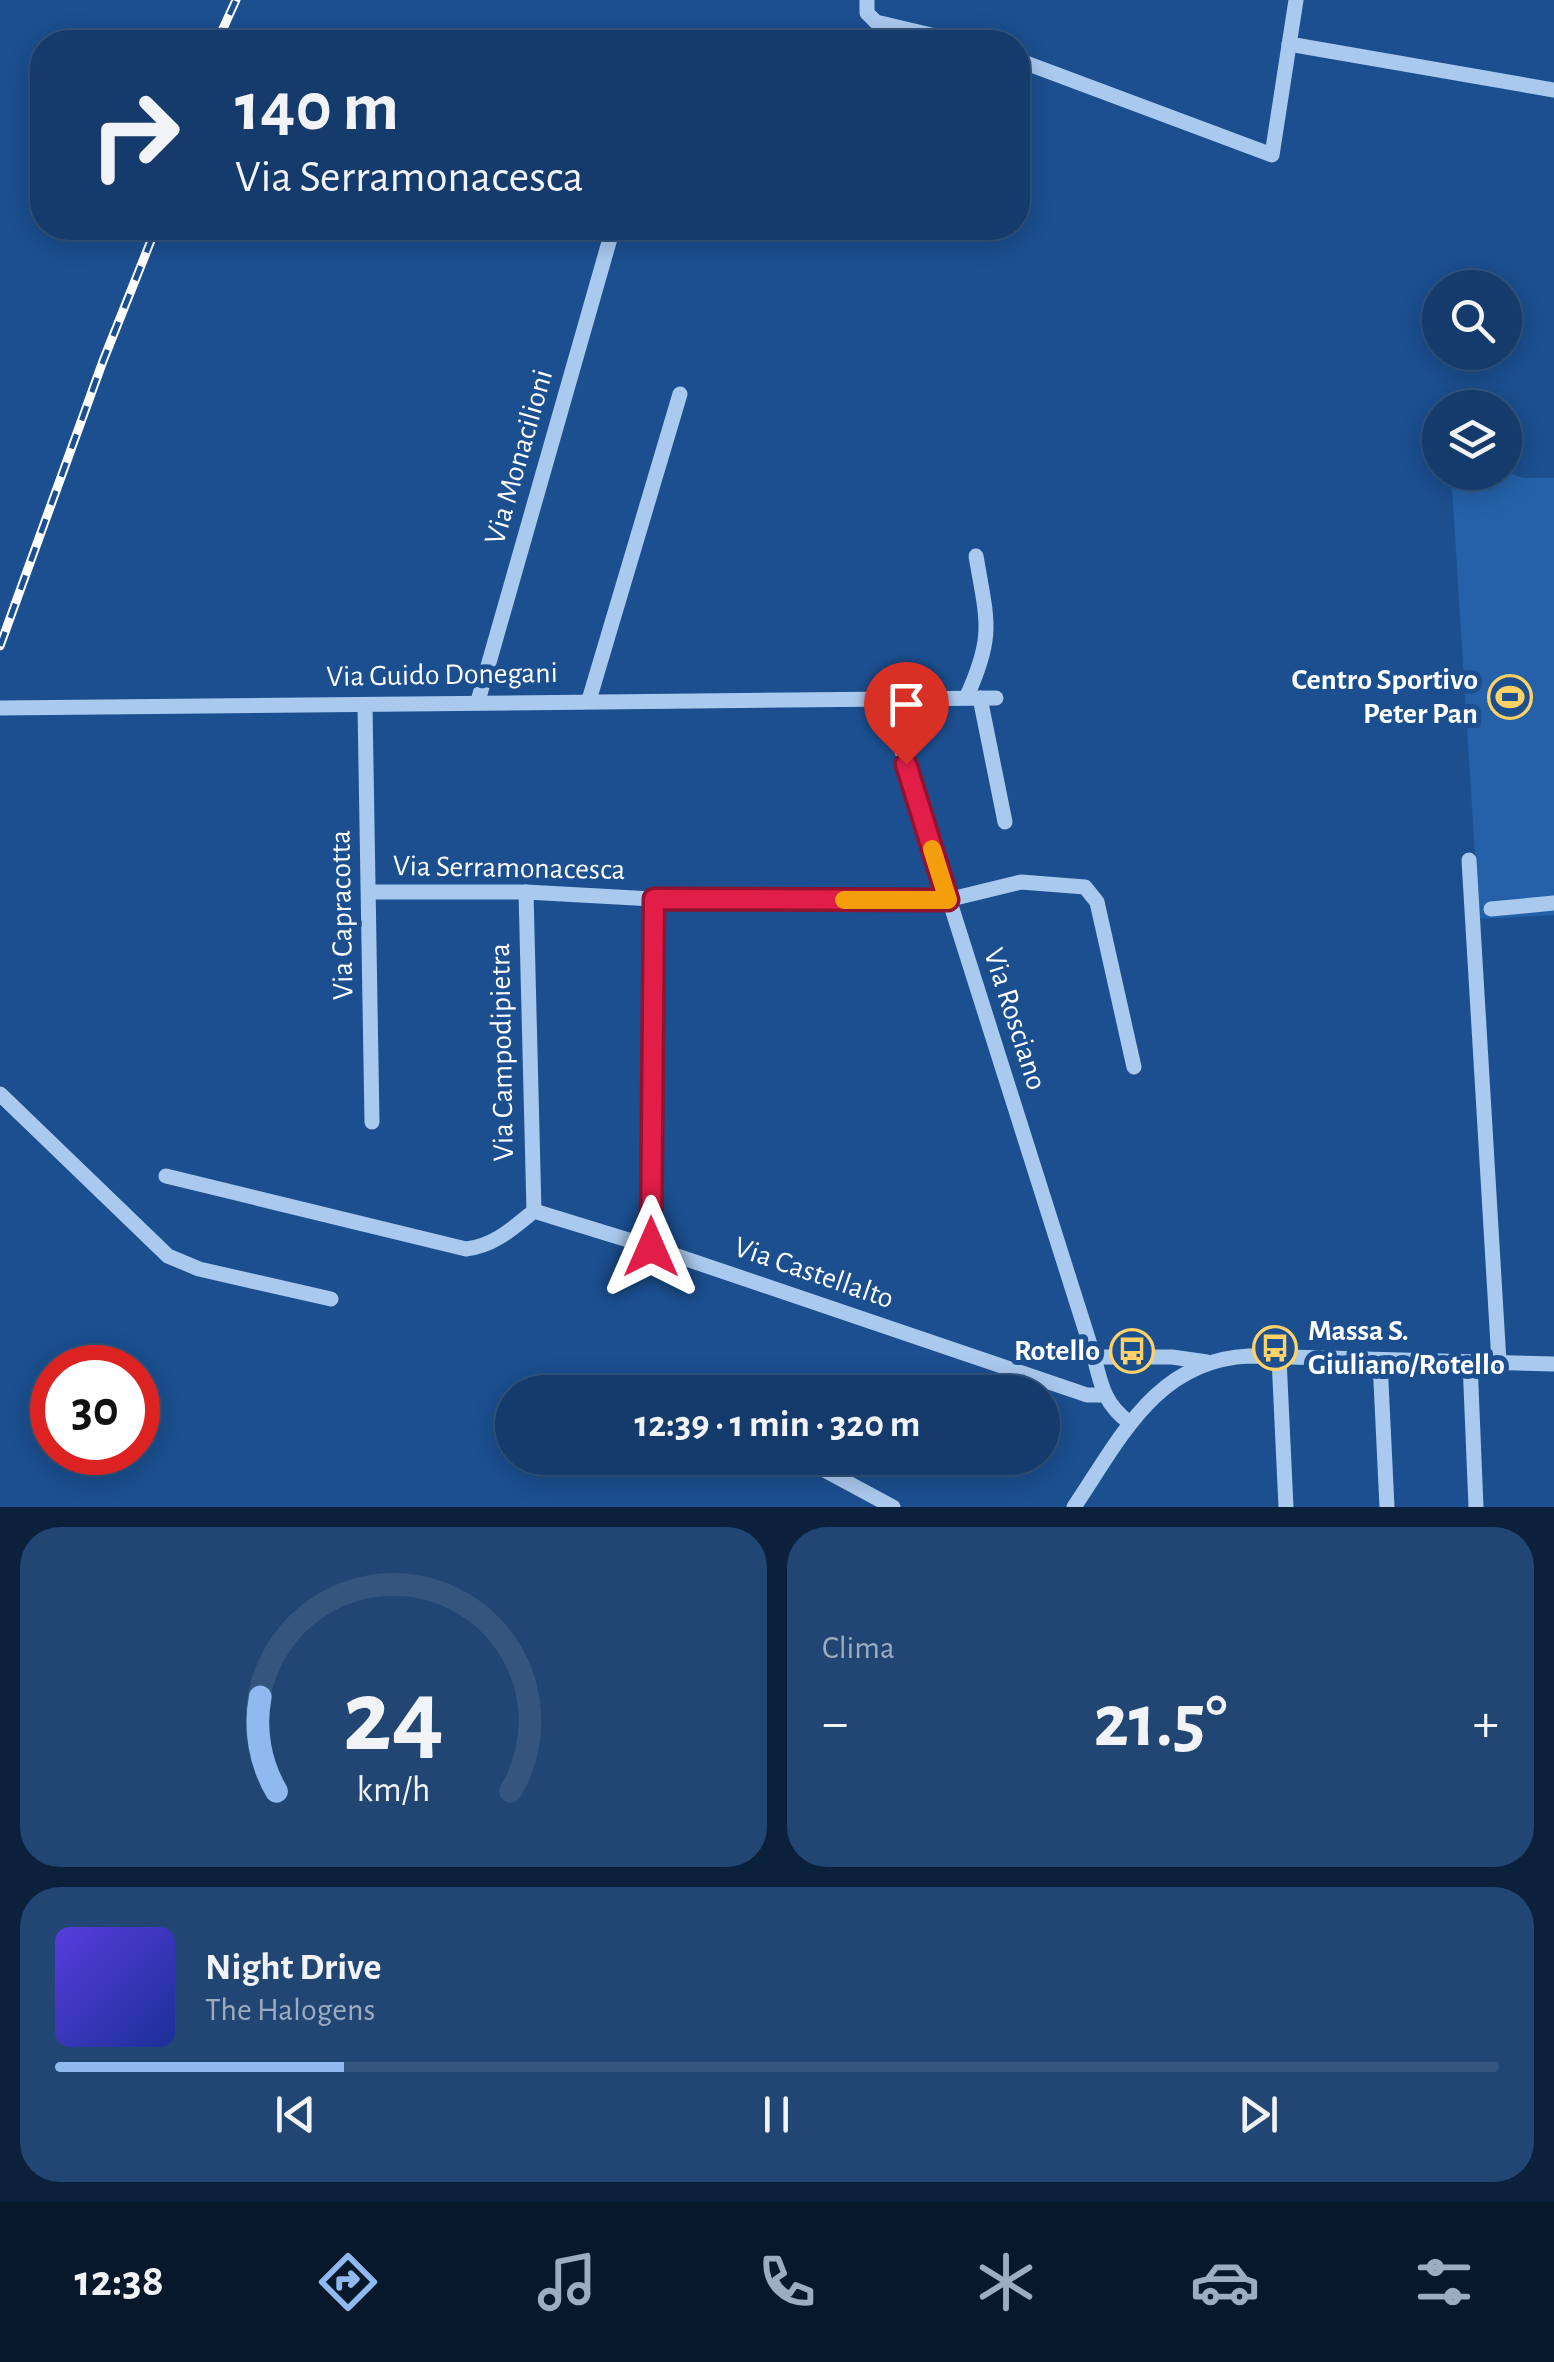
<!DOCTYPE html>
<html lang="it">
<meta charset="utf-8">
<style>
body{margin:0;font-family:"Alegreya Sans",sans-serif;background:#214673;color:#f1f3f6;height:100vh;display:flex;flex-direction:column;font-size:38px;white-space:nowrap}
*{box-sizing:border-box;margin:0}
p{font-size:32px;color:#9dadc1}
.icon{flex:none;width:55px;height:55px;fill:none;stroke:currentColor;stroke-width:2;stroke-linecap:round;stroke-linejoin:round}
.map{position:relative;height:1507px;overflow:hidden}
.drawer{display:flex;flex-direction:column;gap:20px;padding:20px;background:#0b203b;flex:1}
.drawer>*{flex:none}
.top-card{position:absolute;left:30px;top:30px;width:1000px;height:210px;border-radius:40px;box-shadow:0 5px 25px #0003,0 0 0 2px #33557e;background:#143b6b;color:#f1f3f6;overflow:hidden}
.controls{position:absolute;left:1422px;top:270px;display:grid;gap:20px}
.controls a{display:grid;place-items:center;width:100px;height:100px;border-radius:50%;background:#143b6b;box-shadow:0 5px 25px #0003,0 0 0 2px #33557e;font-size:50px}
.speed{position:absolute;left:30px;top:1345px;display:flex;gap:20px;font-size:50px;font-weight:700;text-align:center}
.speed>*{display:grid;place-content:center;width:130px;height:130px;border-radius:50%;background:#143b6b;box-shadow:0 5px 25px #0003,0 0 0 2px #33557e;line-height:1}
.speed .limit{border:15px solid #d22;background:#fff;color:#111}
.pin{position:absolute;display:grid;place-items:center;width:85px;height:85px;color:#fff;margin:-102px -42px;border-radius:50% 50% 50% 0;rotate:-45deg;box-shadow:0 0 10px #0007}
.pin .icon{rotate:45deg}
.me{position:absolute;width:110px;margin:-55px;rotate:0deg;stroke-linejoin:round;filter:drop-shadow(0 0 8px #0008)}
.turn{display:flex;align-items:center;gap:35px;height:210px;padding:0 40px;font-size:45px}
.turn .icon{width:130px;height:130px;stroke-width:2.5}
.turn b{display:block;font-size:70px;line-height:85px}
.big{font-size:75px;font-weight:700;line-height:1.1}
.drawer .tile{flex:1;display:flex;flex-direction:column;justify-content:center;gap:15px;min-width:0;padding:0 35px;border-radius:40px;background:#214673}
.drawer .dial{align-items:center;gap:0}
.dial svg{height:260px;overflow:visible;fill:none;stroke:#33557e;stroke-width:7;stroke-linecap:round;text-anchor:middle}
.dial text{fill:#f1f3f6;stroke:none}
.song{display:flex;align-items:center;gap:30px}
.cover{width:120px;height:120px;border-radius:15px;background:linear-gradient(135deg,hsl(250 70% 55%),hsl(230 70% 35%))}
.played{height:10px;border-radius:5px;background:linear-gradient(90deg,#90b9f0 20%,#33557e 20%)}
.keys{display:flex;justify-content:space-around;direction:ltr}
.heat{display:flex;justify-content:space-between;align-items:center;font-size:55px;direction:ltr}
.drawer .tiles{flex:1;display:grid;gap:20px;grid-template-columns:1fr 1fr}
.tile:last-child{grid-column:span 2}
.trip{position:absolute;left:495px;top:1375px;width:565px;height:100px;border-radius:50px;background:#143b6b;box-shadow:0 5px 25px #0003,0 0 0 2px #33557e;font-weight:700;line-height:100px;text-align:center}
.tab-bar{display:flex;height:160px;justify-content:space-around;align-items:center;background:#08182b;color:#9dadc1}
.tab-bar .icon{width:70px;height:70px}
.tab-bar .on{color:#90b9f0}
.tab-bar b{font-size:45px;color:#f1f3f6}
.map>svg:first-child{display:block}
.green{fill:#2461a8}
.lines{fill:none;stroke-linecap:round;stroke-linejoin:round}
.minor{stroke:#a9c9ee;stroke-width:15}
.rail-casing{stroke:#fff;stroke-width:9}
.rail{stroke:#1b4f8f;stroke-width:5;stroke-dasharray:15;stroke-linecap:butt}
.route-casing{stroke:#92132f;stroke-width:25}
.route{stroke:#e11d48;stroke-width:18}
.slow{stroke:#f59e0b;stroke-width:18}
.labels{text-anchor:middle;dominant-baseline:central;stroke-width:10;stroke-linejoin:round;paint-order:stroke}
.street-label{font-size:30px;fill:#fff;stroke:#1b4f8f}
.poi-label{font-size:30px;font-weight:bold;fill:#fff;stroke:#1b4f8f;text-anchor:end}
</style>
<div class="map">
<svg width="1554" height="1507" viewBox="0 0 1554 1507">
<rect width="100%" height="100%" fill="#1b4f8f"/>
<path class="green" d="M 1505,472 L 1524,478 L 1554,478 L 1554,915 L 1479,919 L 1451,473 Z"/>
<g class="lines">
<g class="minor">
<path d="M 867,0 L 867,13 L 876,22 L 961,42"/>
<path d="M 1289,44 L 1554,90"/>
<path d="M 1018,60 L 1272,155 L 1296,0"/>
<path d="M 885,697 L 1094,1357 C 1101,1386 1105,1405 1130,1423"/>
<path d="M 966,698 C 995,635 987,621 976,556"/>
<path d="M 980,698 L 1005,822"/>
<path d="M 589,700 L 680,394"/>
<path d="M 478,701 L 613,228"/>
<path d="M 365,706 L 372,1122"/>
<path d="M 0,708 L 996,698"/>
<path d="M 1469,860 L 1499,1362"/>
<path d="M 370,892 L 526,892 L 653,899 L 947,900 L 1021,882 L 1085,887 L 1097,902 L 1134,1067"/>
<path d="M 526,892 L 534,1211"/>
<path d="M 1491,909 L 1554,903"/>
<path d="M 0,1094 L 168,1256 L 199,1269 L 331,1299"/>
<path d="M 166,1176 L 466,1249 C 494,1246 513,1228 534,1211 L 651,1247 L 1087,1395 L 1103,1395"/>
<path d="M 651,1247 L 653,899"/>
<path d="M 1094,1357 L 1172,1357 L 1207,1362"/>
<path d="M 1279,1358 L 1286,1507"/>
<path d="M 1380,1361 L 1387,1507"/>
<path d="M 1470,1362 L 1476,1507"/>
<path d="M 802,1458 L 893,1507"/>
<path d="M 1074,1507 C 1120,1439 1156,1360 1249,1356 L 1554,1364"/>
</g>
<g class="rail-casing">
<g id="rail">
<path d="M 217,42 L 236,0"/>
<path d="M 0,646 L 103,361 L 156,228"/>
</g>
</g>
<use href="#rail" class="rail"/>
</g>
<g class="lines">
<g class="route-casing">
<path id="route" d="M 651,1247 L 654,899 L 948,900 L 906,764"/>
</g>
<use href="#route" class="route"/>
<path class="slow" d="M 844,900 L 948,900 L 932,849"/>
</g>
<defs>
<g id="stadium-ring" transform="scale(2.25)"><circle r="9.5" fill="#1b4f8f" stroke="#ffd166" stroke-width="1.5"/><path d="M0-5a6.5 5 0 1 0 0 10a6.5 5 0 1 0 0-10ZM-3.5-1.8h7v3.6h-7Z" fill="#ffd166"/></g>
<g id="bus-ring" transform="scale(2.25)"><circle r="9.5" fill="#1b4f8f" stroke="#ffd166" stroke-width="1.5"/><path d="M-5-6H5V4H4V6H2V4H-2V6H-4V4H-5ZM-3.5-4V0h7V-4ZM-3.5 1.2v1.5H-2V1.2ZM2 1.2v1.5H3.5V1.2Z" fill="#ffd166"/></g>
</defs>
<g fill-rule="evenodd">
<use href="#stadium-ring" x="1510" y="697"/>
<use href="#bus-ring" x="1275" y="1348"/>
<use href="#bus-ring" x="1132" y="1351"/>
</g>
<g class="labels">
<g class="street-label">
<text transform="translate(519 457) rotate(-74)">Via Monacilioni</text>
<text transform="translate(442 675) rotate(-1)">Via Guido Donegani</text>
<text transform="translate(509 868) rotate(1)">Via Serramonacesca</text>
<text transform="translate(342 915) rotate(-91)">Via Capracotta</text>
<text transform="translate(1015 1019) rotate(72)">Via Rosciano</text>
<text transform="translate(502 1052) rotate(-91)">Via Campodipietra</text>
<text transform="translate(814 1273) rotate(19)">Via Castellalto</text>
</g>
<g class="poi-label">
<text x="1478" y="680">Centro Sportivo<tspan x="1478" dy="34">Peter Pan</tspan></text>
<text x="1308" y="1331" text-anchor="start">Massa S.<tspan x="1308" dy="34">Giuliano/Rotello</tspan></text>
<text x="1100" y="1351">Rotello</text>
</g>
</g>
</svg>
<div class="controls">
<a><svg class="icon" aria-label="search" viewBox="0 0 24 24"><circle cx="10" cy="10" r="6"/><path d="M15 15l6 6"/></svg></a>
<a><svg class="icon" aria-label="layers" viewBox="0 0 24 24"><path d="M12 4l9 5-9 5-9-5zM3 14l9 5 9-5"/></svg></a>
</div>
<div class="speed"><div class="limit">30</div></div>
<div class="pin" style="left:906px;top:764px;background:#d93025"><svg class="icon" aria-label="arrive" viewBox="0 0 24 24"><path d="M6 21V4h12l-3 4 3 4H6"/></svg></div>
<svg class="me" style="left:651px;top:1247px" viewBox="-20 -20 40 40"><path d="M0-17L14 15 0 8-14 15z" fill="#e11d48" stroke="#fff" stroke-width="4"/></svg>
<div class="trip">12:39 · 1 min · 320 m</div>
<div class="top-card">
<div class="turn"><svg class="icon" aria-label="right" viewBox="0 0 24 24"><path d="M7 20v-9h11M14 6l5 5-5 5"/></svg><div><b>140 m</b>Via Serramonacesca</div></div>
</div>
</div>
<section class="drawer">
<div class="tiles">
<div class="tile dial"><svg viewBox="0 0 100 80">
<path d="M14 69A42 42 0 1 1 86 69"/>
<path d="M14 69A42 42 0 0 1 9 40" stroke="#90b9f0"/>
<text x="50" y="56" font-size="32" font-weight="700">24</text>
<text x="50" y="72" font-size="11">km/h</text>
</svg></div>
<div class="tile"><p>Clima</p>
<div class="heat"><a>−</a><b class="big">21.5°</b><a>+</a></div>
</div>
<div class="tile">
<div class="song"><i class="cover"></i><div><b>Night Drive</b><p>The Halogens</p></div></div>
<div class="played"></div>
<div class="keys"><svg class="icon" aria-label="previous" viewBox="0 0 24 24"><path d="M18 5L8 12l10 7zM5 5v14"/></svg><svg class="icon" aria-label="pause" viewBox="0 0 24 24"><path d="M8 5v14M16 5v14"/></svg><svg class="icon" aria-label="next" viewBox="0 0 24 24"><path d="M6 5l10 7-10 7zM19 5v14"/></svg></div>
</div>
</div>
</section>
<nav class="tab-bar">
<b>12:38</b>
<svg class="icon on" aria-label="directions" viewBox="0 0 24 24"><path d="M12 3l9 9-9 9-9-9zM9 14v-3h6M13 9l2 2-2 2"/></svg>
<svg class="icon" aria-label="music" viewBox="0 0 24 24"><path d="M9 18V5l10-2v13"/><circle cx="6" cy="18" r="3"/><circle cx="16" cy="16" r="3"/></svg>
<svg class="icon" aria-label="phone" viewBox="0 0 24 24"><path d="M5 4h4l2 5-3 2q2 4 5 5l2-3 5 2v4C11 20 4 13 5 4z"/></svg>
<svg class="icon" aria-label="climate" viewBox="0 0 24 24"><path d="M12 3v18M4 7l16 10M4 17L20 7"/></svg>
<svg class="icon" aria-label="car" viewBox="0 0 24 24"><path d="M5 17H2v-5l4-1 3-4h7l3 4 3 1v5h-3M9 17h6M6 11h13"/><circle cx="7" cy="17" r="2"/><circle cx="17" cy="17" r="2"/></svg>
<svg class="icon" aria-label="filters" viewBox="0 0 24 24"><path d="M4 7h16M4 17h16"/><circle cx="9" cy="7" r="2"/><circle cx="15" cy="17" r="2"/></svg>
</nav>
